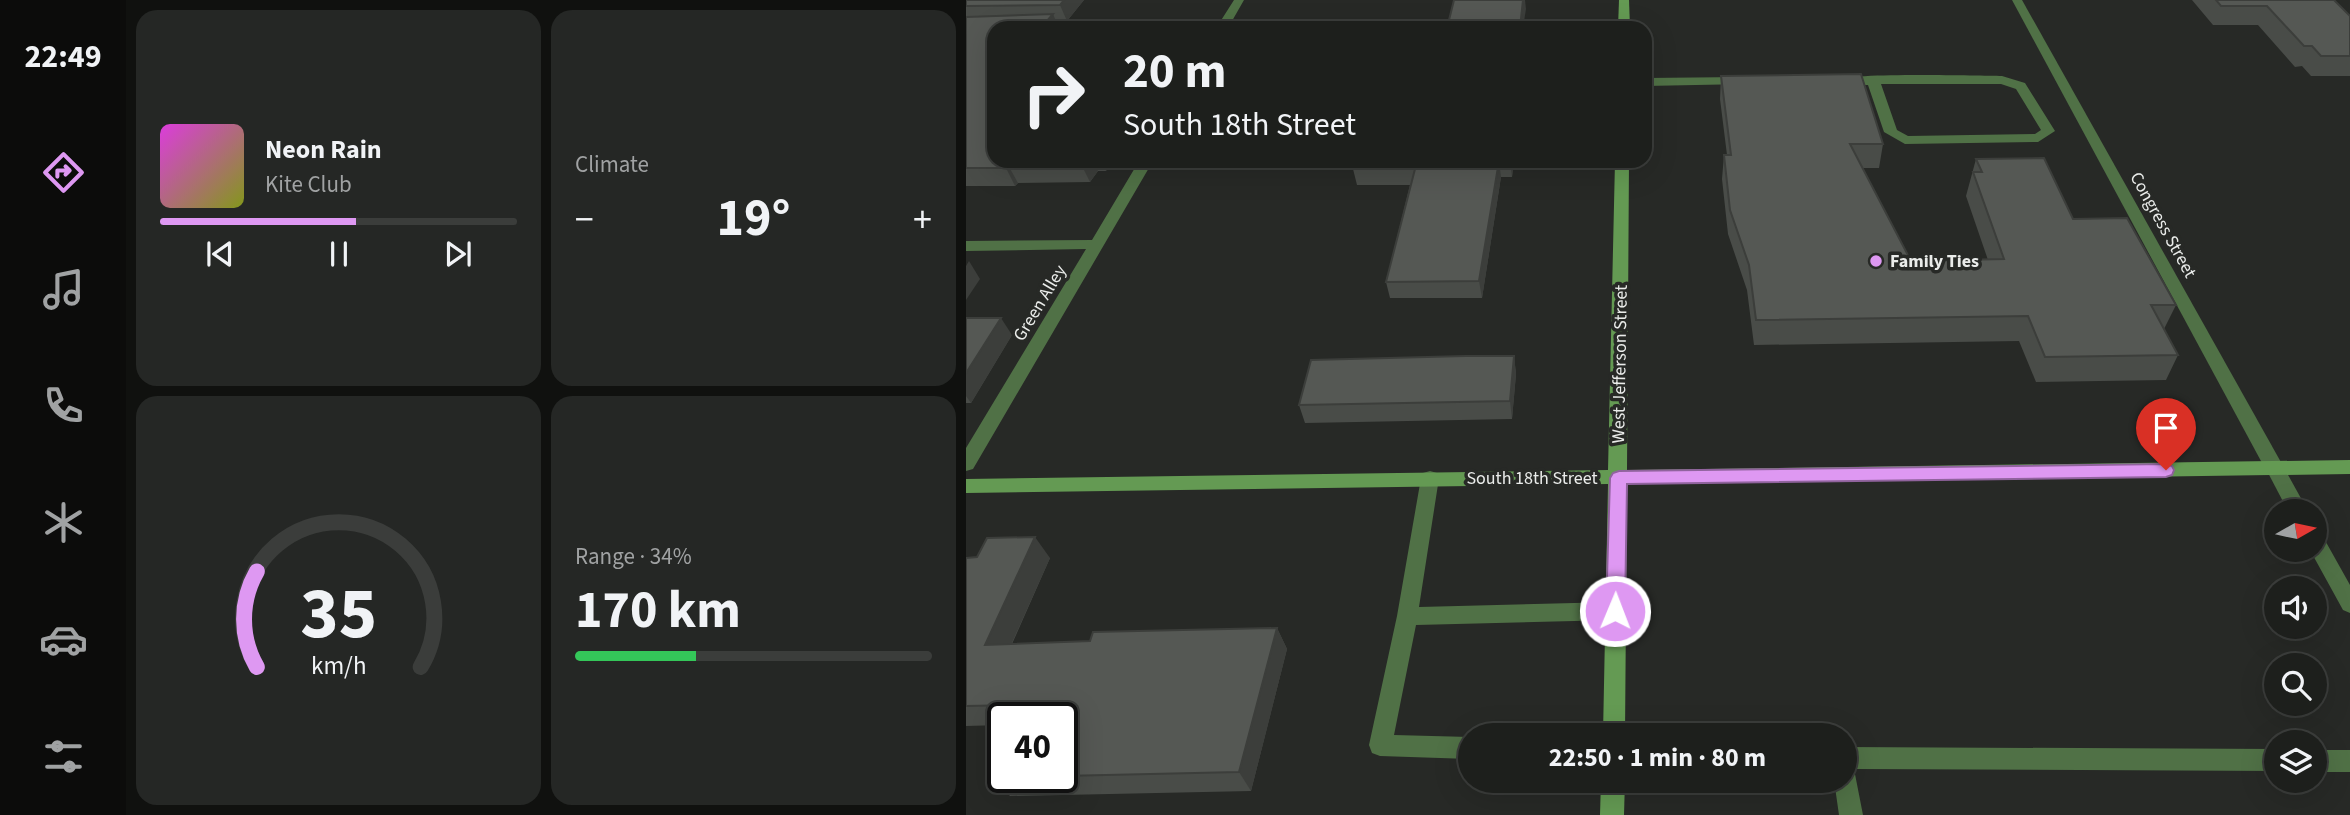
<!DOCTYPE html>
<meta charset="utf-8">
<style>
body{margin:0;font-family:"Source Sans 3",sans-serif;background:#252725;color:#f1f3f6;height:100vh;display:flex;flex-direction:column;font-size:26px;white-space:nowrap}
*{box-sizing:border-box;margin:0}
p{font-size:23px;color:#a0a2a3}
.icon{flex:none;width:38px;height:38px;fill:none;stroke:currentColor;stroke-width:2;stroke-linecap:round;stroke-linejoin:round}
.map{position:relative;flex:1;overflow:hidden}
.sheet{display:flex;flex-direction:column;gap:10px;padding:10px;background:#10110f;width:840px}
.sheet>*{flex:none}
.guide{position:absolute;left:21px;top:21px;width:665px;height:147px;border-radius:21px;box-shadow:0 7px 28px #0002,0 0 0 2px #3b3d3b;background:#1d1f1c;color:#f1f3f6;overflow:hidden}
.needle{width:46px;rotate:81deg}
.tools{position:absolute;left:1298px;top:499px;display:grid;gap:14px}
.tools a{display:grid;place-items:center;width:63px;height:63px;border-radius:50%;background:#1d1f1c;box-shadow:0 7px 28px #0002,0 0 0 2px #3b3d3b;font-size:35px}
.speed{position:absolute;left:21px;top:702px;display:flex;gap:14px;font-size:35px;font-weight:700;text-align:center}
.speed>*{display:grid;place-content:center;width:91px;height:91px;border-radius:50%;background:#1d1f1c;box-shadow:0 7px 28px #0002,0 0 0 2px #3b3d3b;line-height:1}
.speed .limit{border:4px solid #111;border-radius:10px;background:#fff;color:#111}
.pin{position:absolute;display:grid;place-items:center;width:60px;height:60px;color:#fff;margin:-72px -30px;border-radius:50% 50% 50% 0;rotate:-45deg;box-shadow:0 0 7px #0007}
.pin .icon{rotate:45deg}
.me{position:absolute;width:77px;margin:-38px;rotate:1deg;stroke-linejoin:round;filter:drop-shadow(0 0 5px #0008)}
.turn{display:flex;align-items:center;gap:24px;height:147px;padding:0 21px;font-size:32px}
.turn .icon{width:91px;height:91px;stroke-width:2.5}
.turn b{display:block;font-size:49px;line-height:60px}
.big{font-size:52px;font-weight:700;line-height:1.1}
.sheet .tile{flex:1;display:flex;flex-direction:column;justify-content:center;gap:10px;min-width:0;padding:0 24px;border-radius:21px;background:#252725}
.sheet .dial{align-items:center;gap:0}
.dial svg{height:182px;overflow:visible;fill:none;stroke:#3b3d3b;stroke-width:7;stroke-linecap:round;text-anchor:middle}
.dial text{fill:#f1f3f6;stroke:none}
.song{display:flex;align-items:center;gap:21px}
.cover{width:84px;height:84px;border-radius:10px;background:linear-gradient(135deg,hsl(300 70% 55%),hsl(70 70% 35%))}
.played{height:7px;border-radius:4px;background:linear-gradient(90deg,#de98f2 55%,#3b3d3b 55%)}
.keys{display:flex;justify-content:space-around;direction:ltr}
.heat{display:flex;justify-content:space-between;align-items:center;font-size:38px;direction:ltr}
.charge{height:10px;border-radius:5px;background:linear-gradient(90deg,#34c759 34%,#3b3d3b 0)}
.sheet .tiles{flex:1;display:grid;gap:10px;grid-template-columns:repeat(2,1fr)}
.trip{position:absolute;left:492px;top:723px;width:399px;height:70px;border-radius:35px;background:#1d1f1c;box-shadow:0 7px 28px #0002,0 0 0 2px #3b3d3b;font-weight:700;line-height:70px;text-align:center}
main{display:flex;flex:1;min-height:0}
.dock{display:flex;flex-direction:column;width:126px;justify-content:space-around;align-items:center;background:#0c0c0b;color:#a0a2a3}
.dock .icon{width:49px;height:49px}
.dock .selected{color:#de98f2}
.dock b{font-size:32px;color:#f1f3f6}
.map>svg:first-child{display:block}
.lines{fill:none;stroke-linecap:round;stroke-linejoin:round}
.lane{fill:#507146;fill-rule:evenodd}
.street{fill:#507146;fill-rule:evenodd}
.secondary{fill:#649a53;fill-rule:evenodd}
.wall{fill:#494c48}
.shaded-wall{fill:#3c3e3b}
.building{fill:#555854;stroke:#3c3e3b;stroke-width:2}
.route{fill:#de98f2;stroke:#90639d;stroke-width:2}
.poi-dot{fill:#de98f2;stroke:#272926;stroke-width:2.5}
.labels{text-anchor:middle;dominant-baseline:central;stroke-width:7;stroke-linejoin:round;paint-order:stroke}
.street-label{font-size:18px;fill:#eaecea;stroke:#272926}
.poi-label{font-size:18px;font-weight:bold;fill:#eaecea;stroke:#272926;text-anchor:start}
</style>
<main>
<nav class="dock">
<b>22:49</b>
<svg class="icon selected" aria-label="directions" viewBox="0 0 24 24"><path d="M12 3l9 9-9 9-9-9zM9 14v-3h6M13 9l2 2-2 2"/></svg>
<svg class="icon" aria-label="music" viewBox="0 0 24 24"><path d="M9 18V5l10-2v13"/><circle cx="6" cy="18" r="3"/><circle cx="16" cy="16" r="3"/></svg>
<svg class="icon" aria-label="phone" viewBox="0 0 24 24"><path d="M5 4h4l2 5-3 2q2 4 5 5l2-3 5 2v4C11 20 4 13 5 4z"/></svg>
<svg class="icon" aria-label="climate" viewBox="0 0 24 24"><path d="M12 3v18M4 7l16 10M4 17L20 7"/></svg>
<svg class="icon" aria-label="car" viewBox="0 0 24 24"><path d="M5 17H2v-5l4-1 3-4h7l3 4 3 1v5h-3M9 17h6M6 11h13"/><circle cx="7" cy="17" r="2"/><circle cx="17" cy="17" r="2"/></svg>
<svg class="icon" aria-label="filters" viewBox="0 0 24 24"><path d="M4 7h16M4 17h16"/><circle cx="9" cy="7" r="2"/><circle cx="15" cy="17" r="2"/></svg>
</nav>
<section class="sheet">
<div class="tiles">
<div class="tile">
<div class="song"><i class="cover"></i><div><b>Neon Rain</b><p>Kite Club</p></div></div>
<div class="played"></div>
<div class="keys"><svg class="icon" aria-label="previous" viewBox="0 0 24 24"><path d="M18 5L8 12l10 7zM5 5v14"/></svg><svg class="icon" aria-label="pause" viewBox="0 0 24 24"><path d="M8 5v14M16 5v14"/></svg><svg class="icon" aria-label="next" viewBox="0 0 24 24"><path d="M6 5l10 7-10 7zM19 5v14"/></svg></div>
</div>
<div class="tile"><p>Climate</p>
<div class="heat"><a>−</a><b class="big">19°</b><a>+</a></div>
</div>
<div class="tile dial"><svg viewBox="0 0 100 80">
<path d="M14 69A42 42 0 1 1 86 69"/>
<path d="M14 69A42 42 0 0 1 14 27" stroke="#de98f2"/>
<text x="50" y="56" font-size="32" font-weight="700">35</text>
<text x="50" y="72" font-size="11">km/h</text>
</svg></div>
<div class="tile"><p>Range · 34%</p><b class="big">170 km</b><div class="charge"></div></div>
</div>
</section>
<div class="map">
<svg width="1384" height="815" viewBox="0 0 1384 815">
<rect width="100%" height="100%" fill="#272926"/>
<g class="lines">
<g class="lane">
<path d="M 268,0 L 278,0 L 262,28 L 63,27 L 69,24 L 254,22 Z"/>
<path d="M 1036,76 L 1059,83 L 1089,131 L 1072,142 L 939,144 L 918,132 L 902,85 L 875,85 L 869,81 C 880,72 1011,76 1036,76 ZM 915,84 L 1035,84 L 1050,89 L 1075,130 L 1069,134 L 942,136 L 931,130 Z"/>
<path d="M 777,77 L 783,81 L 781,84 L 679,86 L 679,78 Z"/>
<path d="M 173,161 L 187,161 L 7,469 L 0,471 L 0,448 L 120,249 L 0,251 L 0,241 L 126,240 Z"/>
<path d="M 1309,462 L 1316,464 L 1342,511 L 1322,511 L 1300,469 L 1302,464 Z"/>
<path d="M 464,471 L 471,473 L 473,478 L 453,607 L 649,602 L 656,605 L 659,611 L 656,617 L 649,620 L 450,625 L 428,735 L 504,737 L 504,759 L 414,756 L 406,753 L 403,745 L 431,616 L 455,478 L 457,473 Z"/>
<path d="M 1349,533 L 1356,535 L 1384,585 L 1384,613 L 1377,610 L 1344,550 L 1349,550 Z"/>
<path d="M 878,747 L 1311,749 L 1311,771 L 888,769 L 897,815 L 873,815 L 868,780 L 878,780 Z"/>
<rect x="1349" y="750" width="35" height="22"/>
</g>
<path class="street" d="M 1046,0 L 1056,0 L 1316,464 L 1318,469 L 1316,474 L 1302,474 Z"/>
<g class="secondary">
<path d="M 653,0 L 663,0 L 664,28 L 652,28 Z"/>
<path d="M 649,161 L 663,161 L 661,470 L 1384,460 L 1384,474 L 661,484 L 659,735 L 637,735 L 642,484 L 0,493 L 0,479 L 642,470 Z"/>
<path d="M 635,780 L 659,780 L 658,815 L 634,815 Z"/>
</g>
</g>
<g class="wall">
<path d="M 0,0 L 118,0 L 101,21 L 90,21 L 93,28 L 28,28 L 28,161 L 146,161 L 140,171 L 132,171 L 124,182 L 52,183 L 49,186 L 0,186 Z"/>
<path d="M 1226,0 L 1368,0 L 1384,16 L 1384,76 L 1345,76 L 1336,66 L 1329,67 L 1292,25 L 1247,25 Z"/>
<path d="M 755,76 L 917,144 L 913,168 L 897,168 L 945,261 L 1022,260 L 1000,196 L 1010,159 L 1107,219 L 1210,305 L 1198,329 L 1212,355 L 1200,380 L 1070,382 L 1053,341 L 788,345 L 781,290 L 762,234 L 756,179 L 758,155 L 761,155 L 754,99 Z"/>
<path d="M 390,161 L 548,161 L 546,177 L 535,177 L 516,298 L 424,298 L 420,282 L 444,185 L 391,185 L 387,169 Z"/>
<path d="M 0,318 L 46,335 L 5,403 L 0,403 Z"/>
<path d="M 548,356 L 550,374 L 546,419 L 339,423 L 333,405 Z"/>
<path d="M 0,558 L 84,558 L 46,644 L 124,641 L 311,628 L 321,649 L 285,791 L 44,796 L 25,777 L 96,777 L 96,718 L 37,718 L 37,725 L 0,726 Z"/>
</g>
<g class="shaded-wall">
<path d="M 98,0 L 118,0 L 101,21 L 94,5 Z"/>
<path d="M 557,0 L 559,0 L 560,9 L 557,28 L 554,28 Z"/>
<path d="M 87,14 L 93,28 L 75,28 Z"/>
<path d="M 118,161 L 127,161 L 132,171 L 124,182 L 115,164 Z"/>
<path d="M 136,161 L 146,161 L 140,171 Z"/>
<path d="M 533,161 L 535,177 L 516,298 L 513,281 Z"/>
<path d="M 544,161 L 548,161 L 546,177 Z"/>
<path d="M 42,165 L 52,183 L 49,186 L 40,168 Z"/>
<path d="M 3,261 L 14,279 L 0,300 L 0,266 Z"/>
<path d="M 35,318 L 46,335 L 5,403 L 0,396 L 0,373 Z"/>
<path d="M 548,356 L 550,374 L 546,419 L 544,401 Z"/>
<path d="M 69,537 L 84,558 L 36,665 L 19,645 Z"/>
<path d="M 311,628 L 321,649 L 285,791 L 273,772 Z"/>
</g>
<g class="building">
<path d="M 0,0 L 98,0 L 94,5 L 0,6 Z"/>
<path d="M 488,0 L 557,0 L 554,28 L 481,28 Z"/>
<path d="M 1250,0 L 1368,0 L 1384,16 L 1384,56 L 1355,56 L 1346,46 L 1338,46 L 1301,6 L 1255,6 Z"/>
<path d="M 87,14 L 75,28 L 28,28 L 28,161 L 118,161 L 115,164 L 42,165 L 40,168 L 0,168 L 0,17 Z"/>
<path d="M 895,74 L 917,144 L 884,144 L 945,261 L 1038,259 L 1007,172 L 1016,172 L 1010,159 L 1078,158 L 1107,219 L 1161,218 L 1210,305 L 1185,305 L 1212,355 L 1079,357 L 1062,316 L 790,320 L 783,265 L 764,210 L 758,155 L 765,155 L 755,76 Z"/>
<path d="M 390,161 L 541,161 L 533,161 L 513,281 L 420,282 L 449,169 L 387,169 Z"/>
<path d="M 0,318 L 35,318 L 0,373 Z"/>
<path d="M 499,356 L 548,356 L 544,401 L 333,405 L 345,360 Z"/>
<path d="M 69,537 L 19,645 L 124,641 L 127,632 L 311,628 L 273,772 L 96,776 L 96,718 L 51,718 L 56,705 L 0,706 L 0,558 L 11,557 L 21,538 Z"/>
<path d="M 37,750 L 37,777 L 44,777 L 25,777 Z"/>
</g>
<path class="route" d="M 1200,464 L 1206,466 L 1208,470 L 1206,475 L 1200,477 L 661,484 L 659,611 L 656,617 L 649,619 L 642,617 L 640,611 L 644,478 L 647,473 L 653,471 Z"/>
<circle class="poi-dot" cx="910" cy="261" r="7"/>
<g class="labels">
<g class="street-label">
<text transform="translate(1197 225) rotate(61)">Congress Street</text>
<text transform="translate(74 303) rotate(-59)">Green Alley</text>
<text transform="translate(654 364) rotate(-89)">West Jefferson Street</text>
<text x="566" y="478">South 18th Street</text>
</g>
<g class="poi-label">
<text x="924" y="261">Family Ties</text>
</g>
</g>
</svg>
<div class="tools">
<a><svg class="needle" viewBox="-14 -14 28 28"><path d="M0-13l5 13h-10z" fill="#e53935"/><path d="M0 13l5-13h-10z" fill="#a0a2a3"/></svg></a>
<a><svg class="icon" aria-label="sound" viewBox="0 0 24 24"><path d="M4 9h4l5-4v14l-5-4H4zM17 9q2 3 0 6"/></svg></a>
<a><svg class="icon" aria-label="search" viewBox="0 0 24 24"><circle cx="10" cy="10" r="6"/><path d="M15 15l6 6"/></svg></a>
<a><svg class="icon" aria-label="layers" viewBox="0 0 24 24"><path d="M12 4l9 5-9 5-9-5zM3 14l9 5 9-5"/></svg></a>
</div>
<div class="speed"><div class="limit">40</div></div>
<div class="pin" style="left:1200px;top:470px;background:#d93025"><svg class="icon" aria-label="arrive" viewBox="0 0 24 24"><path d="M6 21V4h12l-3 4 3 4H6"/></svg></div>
<svg class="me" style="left:649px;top:611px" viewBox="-20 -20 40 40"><circle r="17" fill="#de98f2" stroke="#fff" stroke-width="3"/><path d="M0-11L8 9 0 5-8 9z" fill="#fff"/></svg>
<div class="trip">22:50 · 1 min · 80 m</div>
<div class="guide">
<div class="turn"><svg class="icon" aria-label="right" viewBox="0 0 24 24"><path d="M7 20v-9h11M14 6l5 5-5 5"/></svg><div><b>20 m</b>South 18th Street</div></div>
</div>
</div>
</main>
